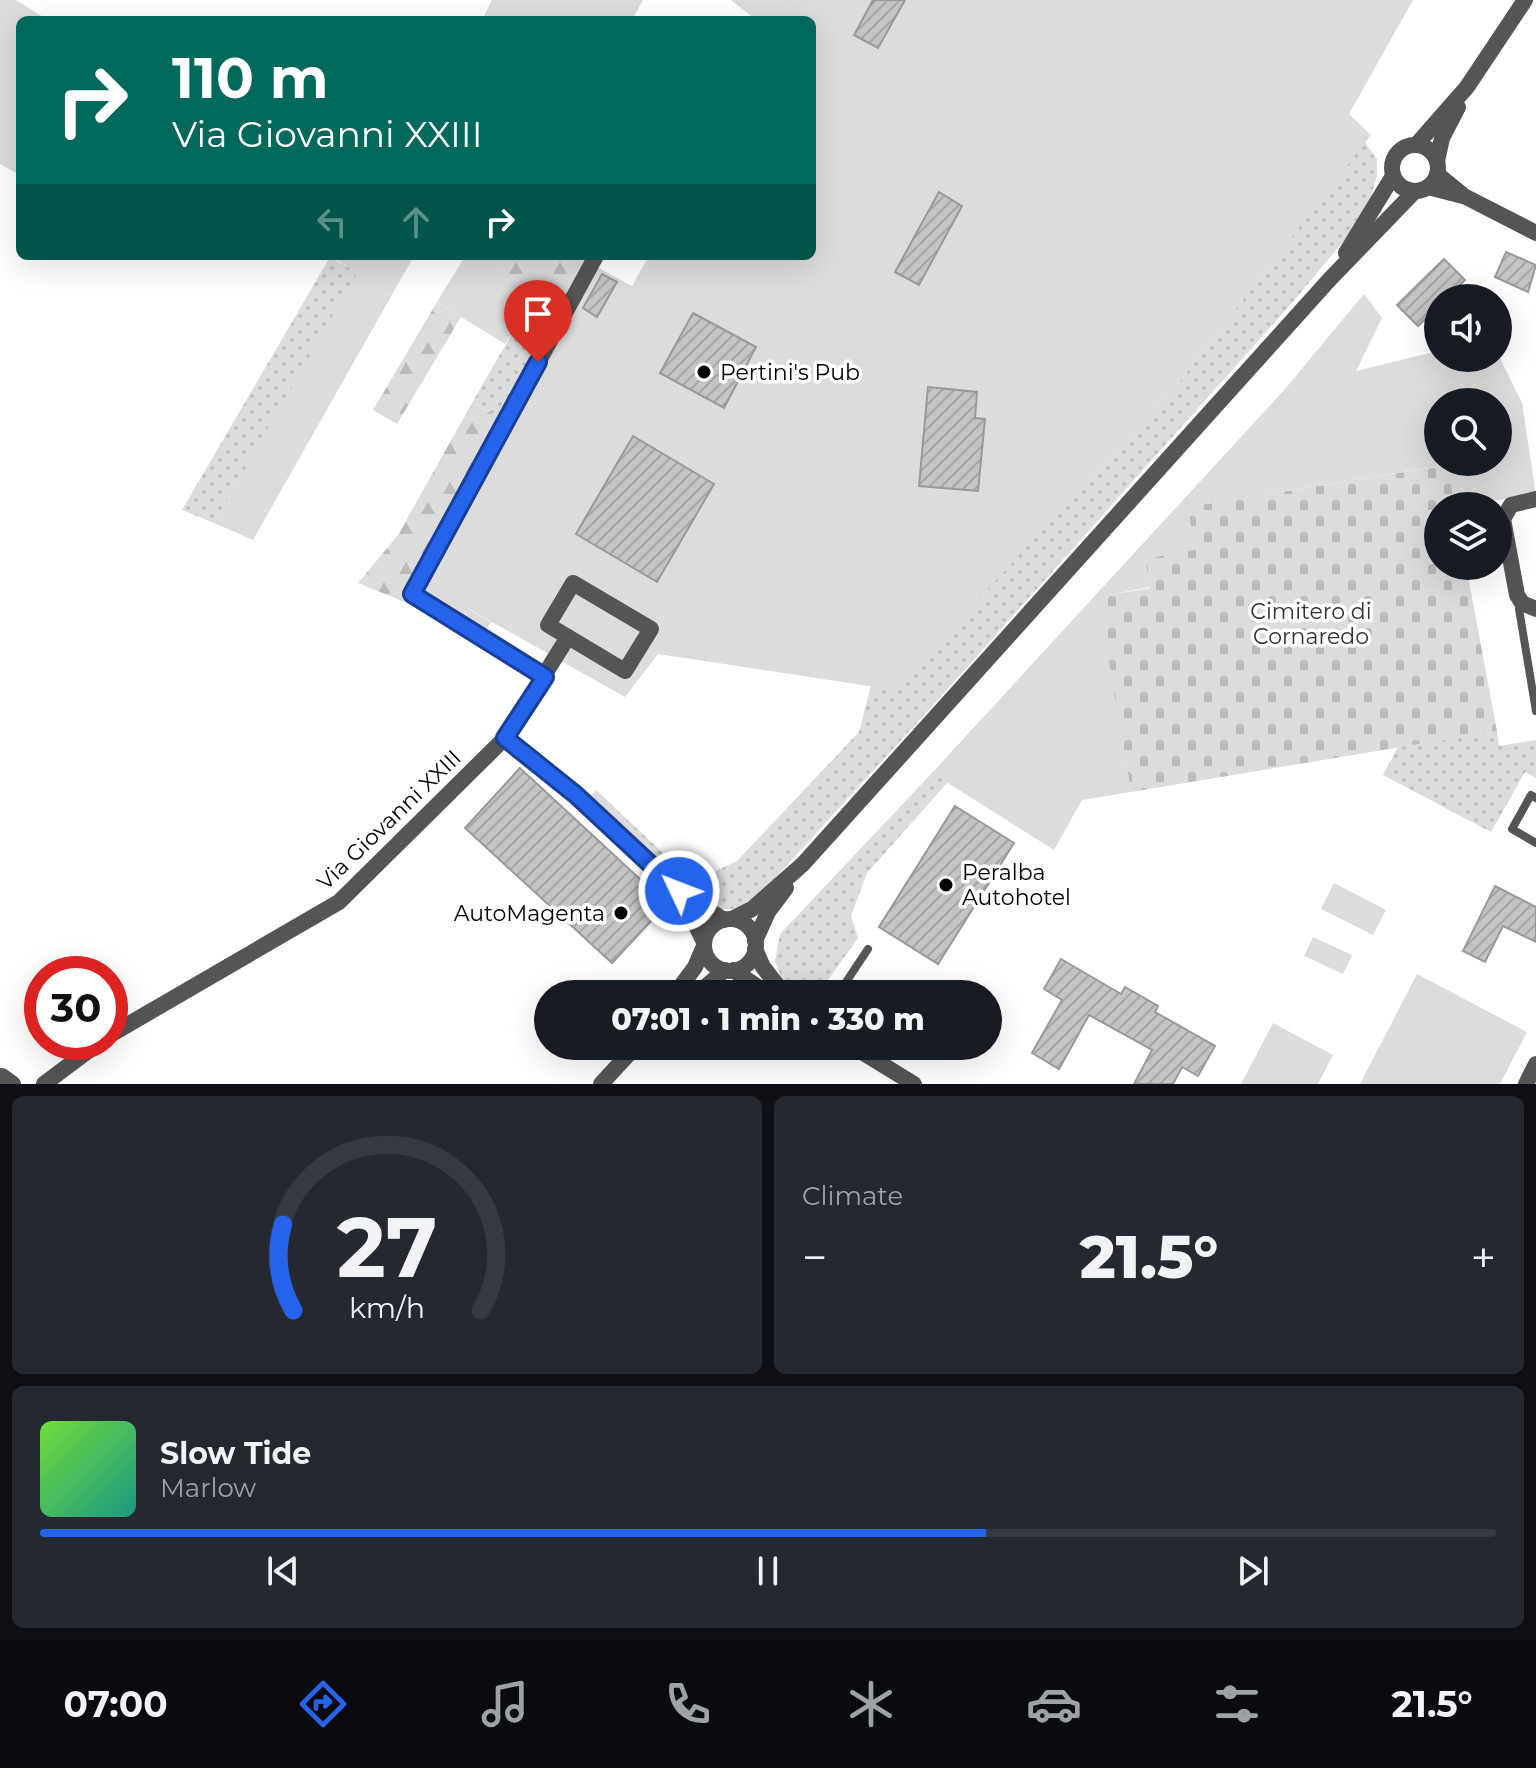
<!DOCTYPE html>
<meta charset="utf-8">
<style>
body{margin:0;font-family:Montserrat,sans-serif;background:#242831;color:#f1f3f6;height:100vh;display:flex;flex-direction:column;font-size:30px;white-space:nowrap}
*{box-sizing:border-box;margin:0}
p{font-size:26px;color:#9ea1a6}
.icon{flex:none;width:44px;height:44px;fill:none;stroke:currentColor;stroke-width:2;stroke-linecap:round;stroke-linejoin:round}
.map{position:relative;height:1084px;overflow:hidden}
.panel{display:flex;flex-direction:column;gap:12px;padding:12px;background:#0d0f14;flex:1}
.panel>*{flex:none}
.hud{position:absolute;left:16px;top:16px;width:800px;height:244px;border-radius:12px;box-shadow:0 8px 32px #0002;background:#00695c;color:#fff;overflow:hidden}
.controls{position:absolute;left:1424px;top:284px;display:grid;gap:16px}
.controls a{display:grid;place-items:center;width:88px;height:88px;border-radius:50%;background:#171b24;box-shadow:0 8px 32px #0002;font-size:40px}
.speed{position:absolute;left:24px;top:956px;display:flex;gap:16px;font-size:40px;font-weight:700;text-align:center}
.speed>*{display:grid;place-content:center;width:104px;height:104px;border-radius:50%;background:#171b24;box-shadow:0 8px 32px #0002;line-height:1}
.speed .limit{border:12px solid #d22;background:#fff;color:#111}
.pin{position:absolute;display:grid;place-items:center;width:68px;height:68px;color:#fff;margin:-82px -34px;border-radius:50% 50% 50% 0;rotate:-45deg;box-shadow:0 0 8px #0007}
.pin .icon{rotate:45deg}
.me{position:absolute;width:88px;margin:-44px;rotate:313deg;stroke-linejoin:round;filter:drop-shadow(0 0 6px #0008)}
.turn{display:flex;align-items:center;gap:28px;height:168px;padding:0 24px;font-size:36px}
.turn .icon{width:104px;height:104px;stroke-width:2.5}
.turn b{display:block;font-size:56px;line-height:68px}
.lanes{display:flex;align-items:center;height:76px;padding:0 24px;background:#0003;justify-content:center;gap:40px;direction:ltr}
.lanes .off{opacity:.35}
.big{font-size:60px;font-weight:800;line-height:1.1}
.panel .card{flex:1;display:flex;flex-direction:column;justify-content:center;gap:12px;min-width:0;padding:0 28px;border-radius:12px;background:#242831}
.panel .dial{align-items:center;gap:0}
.dial svg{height:208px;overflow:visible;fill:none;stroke:#363941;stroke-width:7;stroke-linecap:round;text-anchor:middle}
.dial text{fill:#f1f3f6;stroke:none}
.song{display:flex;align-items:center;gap:24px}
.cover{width:96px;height:96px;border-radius:12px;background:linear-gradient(135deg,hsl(100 70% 55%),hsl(170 70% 35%))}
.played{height:8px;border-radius:4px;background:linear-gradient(90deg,#2563eb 65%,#363941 65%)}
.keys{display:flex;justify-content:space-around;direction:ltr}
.heat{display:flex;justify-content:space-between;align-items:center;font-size:44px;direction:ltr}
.panel .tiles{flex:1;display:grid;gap:12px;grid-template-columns:1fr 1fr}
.card:last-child{grid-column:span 2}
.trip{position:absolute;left:534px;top:980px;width:468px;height:80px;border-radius:40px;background:#171b24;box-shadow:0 8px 32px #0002;font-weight:800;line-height:80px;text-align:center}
.tabs{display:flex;height:128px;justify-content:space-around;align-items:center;background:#090b0e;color:#9ea1a6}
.tabs .icon{width:56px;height:56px}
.tabs .current{color:#2563eb}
.tabs b{font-size:36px;color:#f1f3f6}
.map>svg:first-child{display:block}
.grass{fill:url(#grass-dots)}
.forest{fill:url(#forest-firs)}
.cemetery{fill:url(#cemetery-stones)}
.green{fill:#dcdcdc;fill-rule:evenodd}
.building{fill:url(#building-hatch);stroke:#999;stroke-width:2}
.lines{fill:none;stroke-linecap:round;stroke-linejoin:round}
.service{stroke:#555;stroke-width:8}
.minor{stroke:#555;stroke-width:16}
.tertiary{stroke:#555;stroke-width:16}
.route-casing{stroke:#184099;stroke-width:20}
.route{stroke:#2563eb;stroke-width:14}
.poi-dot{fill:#000;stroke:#fff;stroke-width:3}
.labels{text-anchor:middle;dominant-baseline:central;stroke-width:7;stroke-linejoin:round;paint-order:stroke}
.poi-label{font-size:22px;fill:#000;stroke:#fff;text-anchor:start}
.park-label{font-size:22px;fill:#333;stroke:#fff}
.street-label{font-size:22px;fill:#000;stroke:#fff}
</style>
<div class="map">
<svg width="1536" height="1084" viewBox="0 0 1536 1084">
<defs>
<pattern id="grass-dots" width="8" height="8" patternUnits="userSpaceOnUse" patternTransform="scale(2)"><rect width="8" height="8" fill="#dcdcdc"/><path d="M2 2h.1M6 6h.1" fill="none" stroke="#bbb" stroke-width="1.8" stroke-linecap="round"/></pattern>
<pattern id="forest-firs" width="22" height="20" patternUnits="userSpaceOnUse" patternTransform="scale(2)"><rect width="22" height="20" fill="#dcdcdc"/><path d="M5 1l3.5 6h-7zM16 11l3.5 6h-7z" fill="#bbb"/></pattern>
<pattern id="cemetery-stones" width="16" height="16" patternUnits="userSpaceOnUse" patternTransform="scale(2)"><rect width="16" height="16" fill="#dcdcdc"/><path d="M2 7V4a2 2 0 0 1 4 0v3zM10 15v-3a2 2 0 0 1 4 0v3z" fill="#bbb"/></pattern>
<pattern id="building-hatch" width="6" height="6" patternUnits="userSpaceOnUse" patternTransform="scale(2)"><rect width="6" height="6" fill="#c4c4c4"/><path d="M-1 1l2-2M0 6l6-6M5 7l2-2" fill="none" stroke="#a7a7a7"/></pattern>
</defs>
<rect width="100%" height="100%" fill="#fff"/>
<g class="grass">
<path d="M 1365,142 L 1377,159 L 1377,176 L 1366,214 L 1292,303 L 935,703 L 758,897 C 746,906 732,912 717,908 C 691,901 614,820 589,798 L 596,790 L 680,869 L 689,861 L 713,872 L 737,861 L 859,732 L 871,686 L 895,689 L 1179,382 Z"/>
<path d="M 330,257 L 358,273 L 214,523 L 182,510 Z"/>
<path d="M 536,292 L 564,311 L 504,419 L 472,403 Z"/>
<path d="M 1497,731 L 1499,746 L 1536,740 L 1536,778 L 1525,772 L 1491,832 L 1383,775 L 1398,747 Z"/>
<path d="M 932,773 L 948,782 L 867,873 L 851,916 L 858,938 L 818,994 L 789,994 L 777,980 L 780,974 L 775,961 L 780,934 Z"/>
</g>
<g class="forest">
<path d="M 480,256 L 580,256 L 590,263 L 564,311 Z"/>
<path d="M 437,302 L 461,317 L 397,424 L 373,410 Z"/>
<path d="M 472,403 L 504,419 L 463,619 L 468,609 L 491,622 L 478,644 L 407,603 L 358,583 L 398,535 Z"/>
</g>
<path class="cemetery" d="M 1448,465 L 1455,506 L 1438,506 L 1438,566 L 1466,566 L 1497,731 L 1131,792 L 1097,597 L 1150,588 L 1145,559 L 1187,507 Z"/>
<g class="green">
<path d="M 0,0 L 16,0 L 48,20 L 20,20 L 20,175 L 0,164 Z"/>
<path d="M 492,0 L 643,0 L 632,20 L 482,20 Z"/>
<path d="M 731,0 L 1413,0 L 1349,114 L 1371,135 L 1179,382 L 895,690 L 658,654 L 625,697 L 469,609 L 462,619 L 410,588 L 590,263 L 632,286 L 649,256 L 812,256 L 812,20 L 756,20 Z"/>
<path d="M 331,256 L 414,256 L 253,540 L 214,523 L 357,273 Z"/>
<path d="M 465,256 L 480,256 L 536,292 L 505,344 L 437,302 Z"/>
<path d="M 1364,294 L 1382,318 L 1356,371 L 1438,351 L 1438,358 L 1498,358 L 1498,354 L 1522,403 L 1536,495 L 1455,506 L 1447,465 L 1188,507 L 1195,550 L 1145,559 L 1150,587 L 1098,597 L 1131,792 L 1082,800 L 1054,850 L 932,773 L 1285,389 ZM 1438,402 L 1498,402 L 1498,462 L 1438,462 Z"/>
<path d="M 1334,883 L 1386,910 L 1373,935 L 1321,909 Z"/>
<path d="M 1313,937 L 1352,955 L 1343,974 L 1304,956 Z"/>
<path d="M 1417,974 L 1527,1032 L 1500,1084 L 1360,1084 Z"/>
<path d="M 1273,1023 L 1333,1055 L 1318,1084 L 1241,1084 Z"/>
</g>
<g class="building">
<path d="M 873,0 L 905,0 L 878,48 L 854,35 Z"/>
<path d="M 939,192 L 962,206 L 919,285 L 895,272 Z"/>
<path d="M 1506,252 L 1536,265 L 1528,292 L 1495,277 Z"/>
<path d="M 1444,259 L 1465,280 L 1447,298 L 1438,298 L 1438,307 L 1418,326 L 1397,305 Z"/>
<path d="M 602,274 L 617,282 L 597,317 L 583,308 Z"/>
<path d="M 693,313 L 756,347 L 724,408 L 660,373 Z"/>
<path d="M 928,387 L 977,392 L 975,418 L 985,419 L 978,491 L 919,486 Z"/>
<path d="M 633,436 L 714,484 L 657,582 L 576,534 Z"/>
<path d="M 520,768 L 667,904 L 612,963 L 465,828 Z"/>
<path d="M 955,806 L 1014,843 L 938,964 L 879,927 Z"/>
<path d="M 1495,886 L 1536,907 L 1536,942 L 1503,926 L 1485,962 L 1463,951 Z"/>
<path d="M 1061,959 L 1121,994 L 1125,987 L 1158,1006 L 1155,1012 L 1215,1046 L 1198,1076 L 1182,1067 L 1173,1084 L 1134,1084 L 1152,1050 L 1089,1015 L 1059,1069 L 1032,1053 L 1062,1000 L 1044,989 Z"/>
</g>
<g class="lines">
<g class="service">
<path d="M 1522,603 L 1519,609 L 1536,711"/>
<path d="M 1536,798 L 1531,795 L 1512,829 L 1536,843"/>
<path d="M 838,994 L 868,949"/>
</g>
<g class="minor">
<path d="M 1437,174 L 1464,196 L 1536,233"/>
<path d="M 1428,187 L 1463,196"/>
<path d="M 1536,499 L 1511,505 L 1503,519 L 1517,595 L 1522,603 L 1536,609"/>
<path d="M 573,583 L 651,629 L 625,671 L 548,625 Z"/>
<path d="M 545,677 L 412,594 L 596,256"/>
<path d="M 505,738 L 576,795 L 679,891 L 724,920"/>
<path d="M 679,891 L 704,942"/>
<path d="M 755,949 L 763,967 L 784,994"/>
<path d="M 733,970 L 768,994"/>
<path d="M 110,1035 L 339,902 L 505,738 L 568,637"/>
<path d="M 852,1046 L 914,1084"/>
<path d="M 2,1076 L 13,1084"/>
<path d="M 44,1084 L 100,1042"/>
<path d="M 1526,1084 L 1536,1064"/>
</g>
<g class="tertiary">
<path d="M 1417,144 L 1467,87 L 1525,0"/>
<circle cx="1415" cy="168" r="23"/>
<path d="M 1437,161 L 1442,138 L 1458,107"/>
<path d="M 1346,253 L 1393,176"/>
<path d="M 732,919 L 752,909 L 803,864 L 1330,279 L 1415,191"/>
<circle cx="730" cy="945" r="26"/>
<path d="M 755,941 L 768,912 L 786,888"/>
<path d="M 675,994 L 695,967 L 704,946"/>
<path d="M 697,994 L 725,970"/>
<path d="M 601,1084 L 636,1046"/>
</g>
</g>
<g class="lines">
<g class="route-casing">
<path id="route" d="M 538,362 L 412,594 L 545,677 L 505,738 L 576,795 L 679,891"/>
</g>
<use href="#route" class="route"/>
</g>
<g class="poi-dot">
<circle cx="704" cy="372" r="8"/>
<circle cx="946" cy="885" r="8"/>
<circle cx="621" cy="913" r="8"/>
</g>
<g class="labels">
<g class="poi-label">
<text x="720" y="372">Pertini's Pub</text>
<text x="962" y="872">Peralba<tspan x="962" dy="25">Autohotel</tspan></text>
<text x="605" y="913" text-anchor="end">AutoMagenta</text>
</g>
<g class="park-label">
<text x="1311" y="611">Cimitero di<tspan x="1311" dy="25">Cornaredo</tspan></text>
</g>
<g class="street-label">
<text transform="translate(389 820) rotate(-44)">Via Giovanni XXIII</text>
</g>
</g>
</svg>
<div class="controls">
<a><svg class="icon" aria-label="sound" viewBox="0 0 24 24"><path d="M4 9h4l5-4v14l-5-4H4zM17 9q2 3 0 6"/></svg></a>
<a><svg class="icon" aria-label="search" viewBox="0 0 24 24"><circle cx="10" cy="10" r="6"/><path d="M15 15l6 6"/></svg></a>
<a><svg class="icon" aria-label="layers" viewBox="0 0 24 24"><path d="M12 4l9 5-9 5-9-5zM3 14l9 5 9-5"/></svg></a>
</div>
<div class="speed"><div class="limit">30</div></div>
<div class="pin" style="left:538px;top:362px;background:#d93025"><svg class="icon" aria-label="arrive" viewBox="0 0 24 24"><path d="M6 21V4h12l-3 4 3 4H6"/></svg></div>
<svg class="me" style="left:679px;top:891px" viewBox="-20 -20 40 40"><circle r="17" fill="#2563eb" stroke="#fff" stroke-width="3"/><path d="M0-11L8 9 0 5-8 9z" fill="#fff"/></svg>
<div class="trip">07:01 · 1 min · 330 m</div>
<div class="hud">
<div class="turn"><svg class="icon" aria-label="right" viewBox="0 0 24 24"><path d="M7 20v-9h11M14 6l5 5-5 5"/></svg><div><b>110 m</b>Via Giovanni XXIII</div></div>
<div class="lanes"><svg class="icon off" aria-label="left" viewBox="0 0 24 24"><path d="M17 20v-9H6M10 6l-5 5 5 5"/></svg><svg class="icon off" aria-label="ahead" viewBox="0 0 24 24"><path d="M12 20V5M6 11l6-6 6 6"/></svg><svg class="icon" aria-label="right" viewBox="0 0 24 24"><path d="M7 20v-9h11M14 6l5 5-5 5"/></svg></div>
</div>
</div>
<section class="panel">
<div class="tiles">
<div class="card dial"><svg viewBox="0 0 100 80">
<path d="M14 69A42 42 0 1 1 86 69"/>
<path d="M14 69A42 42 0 0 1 10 36" stroke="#2563eb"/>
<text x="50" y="56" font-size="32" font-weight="700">27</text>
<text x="50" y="72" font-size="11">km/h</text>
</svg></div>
<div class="card"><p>Climate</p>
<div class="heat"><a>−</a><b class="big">21.5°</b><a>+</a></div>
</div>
<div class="card">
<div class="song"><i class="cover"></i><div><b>Slow Tide</b><p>Marlow</p></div></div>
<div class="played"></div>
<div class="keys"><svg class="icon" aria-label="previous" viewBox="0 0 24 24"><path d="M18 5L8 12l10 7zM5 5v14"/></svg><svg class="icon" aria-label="pause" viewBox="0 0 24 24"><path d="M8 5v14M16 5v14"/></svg><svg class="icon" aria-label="next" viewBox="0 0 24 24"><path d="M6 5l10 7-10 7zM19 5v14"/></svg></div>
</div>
</div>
</section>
<nav class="tabs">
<b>07:00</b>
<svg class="icon current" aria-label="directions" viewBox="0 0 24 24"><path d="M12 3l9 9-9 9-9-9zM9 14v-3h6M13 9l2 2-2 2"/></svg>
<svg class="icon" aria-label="music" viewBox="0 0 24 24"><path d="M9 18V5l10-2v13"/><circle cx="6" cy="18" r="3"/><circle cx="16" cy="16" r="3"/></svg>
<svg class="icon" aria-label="phone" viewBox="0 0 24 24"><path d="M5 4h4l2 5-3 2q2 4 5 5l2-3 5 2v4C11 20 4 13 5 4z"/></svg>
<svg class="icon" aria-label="climate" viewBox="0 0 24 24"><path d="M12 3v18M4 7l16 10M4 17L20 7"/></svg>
<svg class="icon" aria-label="car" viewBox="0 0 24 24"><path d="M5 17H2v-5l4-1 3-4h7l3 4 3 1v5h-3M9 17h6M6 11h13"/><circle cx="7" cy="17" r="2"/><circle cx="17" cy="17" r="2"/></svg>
<svg class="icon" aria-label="filters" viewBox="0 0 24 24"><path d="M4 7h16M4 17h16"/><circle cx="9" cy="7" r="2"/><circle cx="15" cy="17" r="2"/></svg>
<b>21.5°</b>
</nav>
